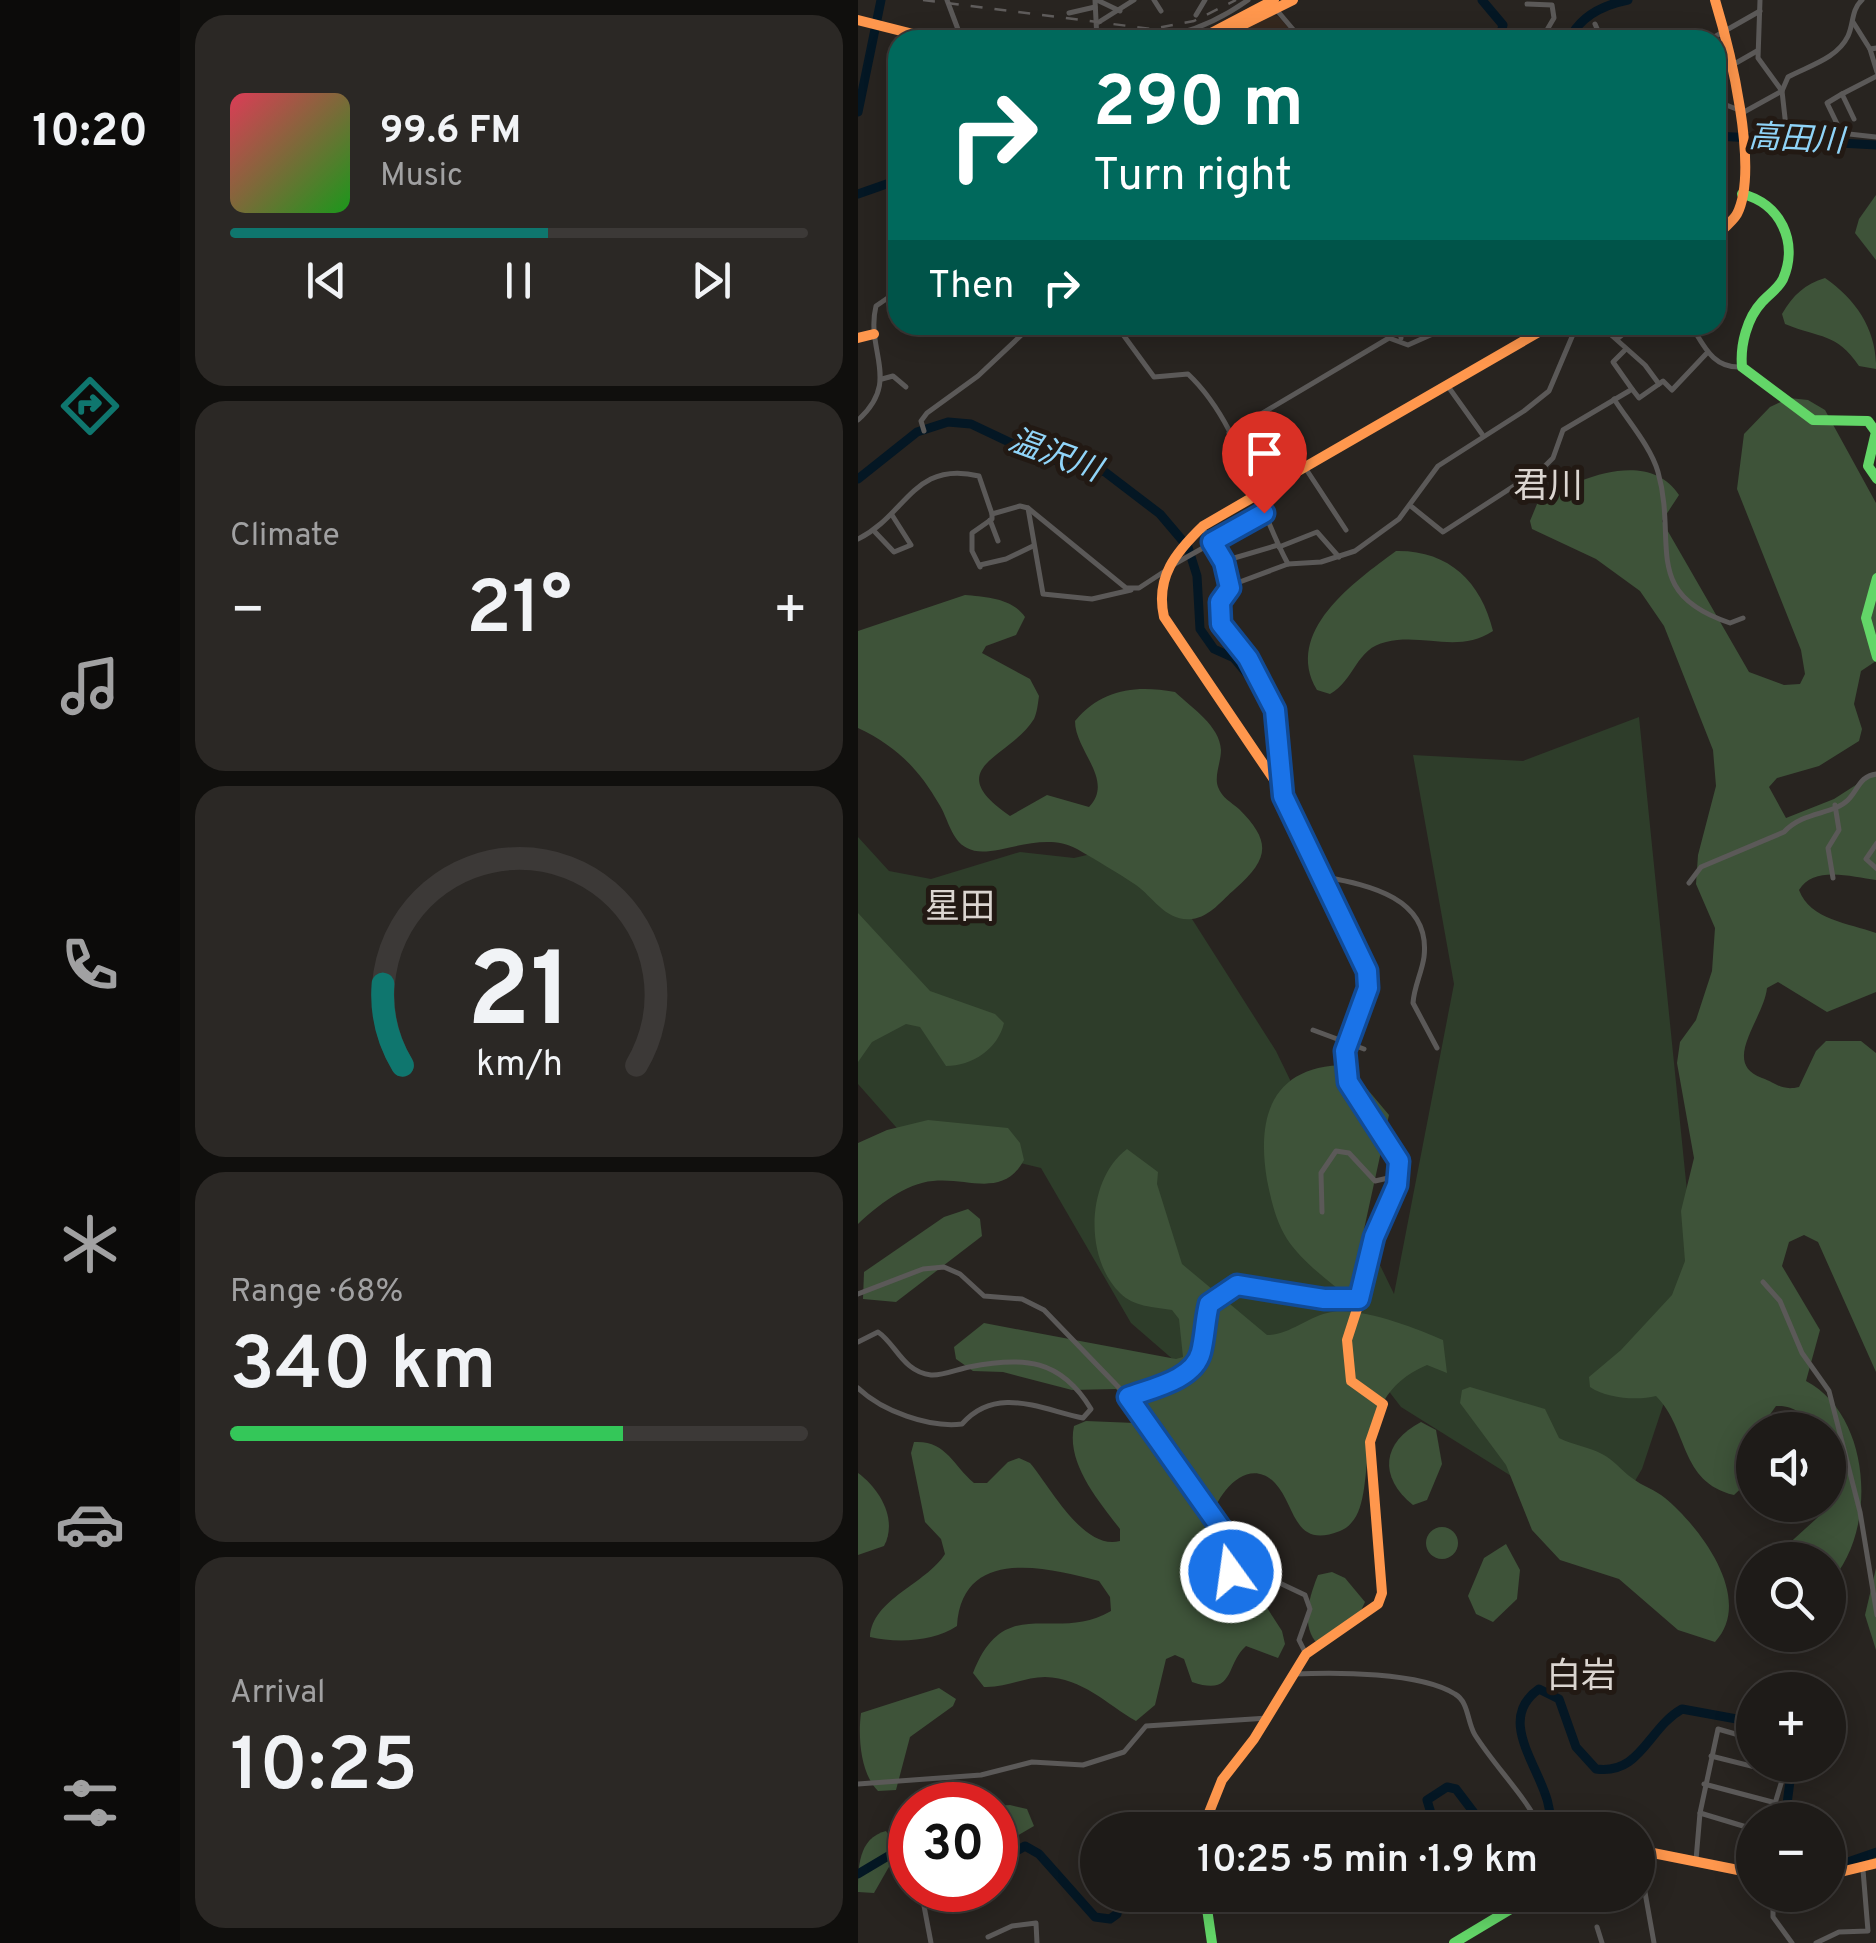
<!DOCTYPE html>
<meta charset="utf-8">
<style>
body{margin:0;font-family:Overpass,"Noto Sans JP",sans-serif;background:#2b2825;color:#f1f3f6;height:100vh;display:flex;flex-direction:column;font-size:38px;white-space:nowrap}
*{box-sizing:border-box;margin:0}
p{font-size:32px;color:#a1a1a2}
.icon{flex:none;width:55px;height:55px;fill:none;stroke:currentColor;stroke-width:2;stroke-linecap:round;stroke-linejoin:round}
.map{position:relative;flex:1;overflow:hidden}
.side{display:flex;flex-direction:column;gap:15px;padding:15px;background:#100f0d;width:678px}
.side>*{flex:none}
.guide{position:absolute;left:30px;top:30px;width:838px;height:305px;border-radius:30px;box-shadow:0 5px 25px #0003,0 0 0 2px #3c3937;background:#00695c;color:#fff;overflow:hidden}
.tools{position:absolute;left:878px;top:1412px;display:grid;gap:20px}
.tools a{display:grid;place-items:center;width:110px;height:110px;border-radius:50%;background:#1e1b18;box-shadow:0 5px 25px #0003,0 0 0 2px #3c3937;font-size:50px}
.speed{position:absolute;left:30px;top:1782px;display:flex;gap:20px;font-size:50px;font-weight:700;text-align:center}
.speed>*{display:grid;place-content:center;width:130px;height:130px;border-radius:50%;background:#1e1b18;box-shadow:0 5px 25px #0003,0 0 0 2px #3c3937;line-height:1}
.speed .limit{border:15px solid #d22;background:#fff;color:#111}
.pin{position:absolute;display:grid;place-items:center;width:85px;height:85px;color:#fff;margin:-102px -42px;border-radius:50% 50% 50% 0;rotate:-45deg;box-shadow:0 0 10px #0007}
.pin .icon{rotate:45deg}
.me{position:absolute;width:110px;margin:-55px;rotate:346deg;stroke-linejoin:round;filter:drop-shadow(0 0 8px #0008)}
.turn{display:flex;align-items:center;gap:35px;height:210px;padding:0 40px;font-size:45px}
.turn .icon{width:130px;height:130px;stroke-width:2.5}
.turn b{display:block;font-size:70px;line-height:85px}
.then{display:flex;align-items:center;height:95px;padding:0 40px;background:#0003;gap:20px;font-size:38px}
.big{font-size:75px;font-weight:600;line-height:1.1}
.side .card{flex:1;display:flex;flex-direction:column;justify-content:center;gap:15px;min-width:0;padding:0 35px;border-radius:30px;background:#2b2825}
.side .dial{align-items:center;gap:0}
.dial svg{height:260px;overflow:visible;fill:none;stroke:#3c3937;stroke-width:7;stroke-linecap:round;text-anchor:middle}
.dial text{fill:#f1f3f6;stroke:none}
.song{display:flex;align-items:center;gap:30px}
.cover{width:120px;height:120px;border-radius:15px;background:linear-gradient(135deg,hsl(350 70% 55%),hsl(120 70% 35%))}
.played{height:10px;border-radius:5px;background:linear-gradient(90deg,#0f766e 55%,#3c3937 55%)}
.keys{display:flex;justify-content:space-around;direction:ltr}
.heat{display:flex;justify-content:space-between;align-items:center;font-size:55px;direction:ltr}
.charge{height:15px;border-radius:8px;background:linear-gradient(90deg,#34c759 68%,#3c3937 0)}
.trip{position:absolute;left:222px;top:1812px;width:575px;height:100px;border-radius:50px;background:#1e1b18;box-shadow:0 5px 25px #0003,0 0 0 2px #3c3937;font-weight:600;line-height:100px;text-align:center}
main{display:flex;flex:1;min-height:0}
.menu{display:flex;flex-direction:column;width:180px;justify-content:space-around;align-items:center;background:#0c0b0a;color:#a1a1a2}
.menu .icon{width:70px;height:70px}
.menu .current{color:#0f766e}
.menu b{font-size:45px;color:#f1f3f6}
.map>svg:first-child{display:block}
.built{fill:#35281e}
.green{fill:#2e3d2a}
.forest{fill:#3e5339}
.lines{fill:none;stroke-linecap:round;stroke-linejoin:round}
.river{stroke:#041724;stroke-width:9}
.street{stroke:#5b5958;stroke-width:5}
.fast{stroke:#63d668;stroke-width:10}
.slow{stroke:#ff974d;stroke-width:10}
.jam{stroke:#b3261e;stroke-width:10}
.rail{stroke:#5f5c5b;stroke-width:2.5;stroke-dasharray:12 12;stroke-linecap:butt}
.route-casing{stroke:#114b97;stroke-width:25}
.route{stroke:#1a73e8;stroke-width:18}
.labels{text-anchor:middle;dominant-baseline:central;stroke-width:10;stroke-linejoin:round;paint-order:stroke}
.water-label{font-size:32px;font-style:italic;fill:#90d4f8;stroke:#221913}
.quarter-label{font-size:35px;fill:#dbd5d0;stroke:#221913}
</style>
<main>
<nav class="menu">
<b>10:20</b>
<svg class="icon current" aria-label="directions" viewBox="0 0 24 24"><path d="M12 3l9 9-9 9-9-9zM9 14v-3h6M13 9l2 2-2 2"/></svg>
<svg class="icon" aria-label="music" viewBox="0 0 24 24"><path d="M9 18V5l10-2v13"/><circle cx="6" cy="18" r="3"/><circle cx="16" cy="16" r="3"/></svg>
<svg class="icon" aria-label="phone" viewBox="0 0 24 24"><path d="M5 4h4l2 5-3 2q2 4 5 5l2-3 5 2v4C11 20 4 13 5 4z"/></svg>
<svg class="icon" aria-label="climate" viewBox="0 0 24 24"><path d="M12 3v18M4 7l16 10M4 17L20 7"/></svg>
<svg class="icon" aria-label="car" viewBox="0 0 24 24"><path d="M5 17H2v-5l4-1 3-4h7l3 4 3 1v5h-3M9 17h6M6 11h13"/><circle cx="7" cy="17" r="2"/><circle cx="17" cy="17" r="2"/></svg>
<svg class="icon" aria-label="filters" viewBox="0 0 24 24"><path d="M4 7h16M4 17h16"/><circle cx="9" cy="7" r="2"/><circle cx="15" cy="17" r="2"/></svg>
</nav>
<section class="side">
<div class="card">
<div class="song"><i class="cover"></i><div><b>99.6 FM</b><p>Music</p></div></div>
<div class="played"></div>
<div class="keys"><svg class="icon" aria-label="previous" viewBox="0 0 24 24"><path d="M18 5L8 12l10 7zM5 5v14"/></svg><svg class="icon" aria-label="pause" viewBox="0 0 24 24"><path d="M8 5v14M16 5v14"/></svg><svg class="icon" aria-label="next" viewBox="0 0 24 24"><path d="M6 5l10 7-10 7zM19 5v14"/></svg></div>
</div>
<div class="card"><p>Climate</p>
<div class="heat"><a>−</a><b class="big">21°</b><a>+</a></div>
</div>
<div class="card dial"><svg viewBox="0 0 100 80">
<path d="M14 69A42 42 0 1 1 86 69"/>
<path d="M14 69A42 42 0 0 1 8 44" stroke="#0f766e"/>
<text x="50" y="56" font-size="32" font-weight="700">21</text>
<text x="50" y="72" font-size="11">km/h</text>
</svg></div>
<div class="card"><p>Range · 68%</p><b class="big">340 km</b><div class="charge"></div></div>
<div class="card"><p>Arrival</p><b class="big">10:25</b></div>
</section>
<div class="map">
<svg width="1019" height="1943" viewBox="0 0 1019 1943">
<rect width="100%" height="100%" fill="#282420"/>
<path class="built" d="M 413,15 L 420,16 L 441,40 L 362,40 Z"/>
<path class="green" d="M 781,717 L 840,1300 L 784,1469 L 746,1534 L 543,1407 L 496,1346 L 318,1362 L 273,1323 L 183,1168 L 45,1135 L 0,1084 L 0,837 L 31,871 L 73,879 L 162,852 L 216,858 L 285,842 L 418,1051 L 536,1294 L 596,984 L 555,755 L 665,761 Z"/>
<g class="forest">
<path d="M 1018,195 L 1018,260 L 997,233 L 1001,219 Z"/>
<path d="M 967,278 C 999,300 1019,331 1018,369 L 1001,366 C 978,332 963,339 927,324 L 924,314 C 935,295 947,284 967,278 Z"/>
<path d="M 931,398 L 950,400 L 967,410 L 1018,503 L 1018,661 L 1003,671 L 996,704 L 1004,729 L 1001,741 L 961,766 L 919,778 L 911,787 L 928,818 L 976,799 L 1018,772 L 1018,880 C 994,877 956,865 941,890 C 952,920 991,923 1018,933 L 1018,992 L 969,1012 L 920,982 L 909,988 C 906,1019 862,1063 904,1078 C 920,1084 924,1091 941,1087 L 958,1051 L 968,1041 L 1003,1041 L 1018,1053 L 1018,1372 L 960,1242 L 946,1235 L 931,1242 L 924,1266 L 962,1330 L 948,1381 C 1016,1417 1019,1536 970,1584 L 970,1560 L 913,1560 L 970,1508 L 975,1486 L 970,1430 L 956,1430 C 946,1415 937,1405 918,1406 L 901,1430 L 895,1430 L 895,1477 L 876,1495 C 821,1482 831,1429 798,1396 C 779,1401 748,1398 732,1387 L 731,1377 L 763,1350 L 814,1295 L 827,1261 L 823,1211 L 836,1158 L 819,1063 L 822,1042 L 838,1020 L 854,971 L 857,928 L 838,884 L 840,855 L 858,786 L 855,750 L 806,626 L 782,591 L 738,559 L 674,529 L 672,521 L 679,504 C 718,478 790,448 821,495 L 804,521 L 891,672 L 926,685 L 942,684 L 947,674 L 943,650 L 879,489 L 886,434 L 912,407 Z"/>
<path d="M 538,551 C 590,550 623,581 635,631 C 600,654 566,633 528,642 C 498,648 497,680 472,694 L 459,690 C 425,632 496,582 538,551 Z"/>
<path d="M 107,595 C 128,597 154,598 167,617 L 158,635 L 128,646 L 124,653 L 172,679 L 181,696 C 180,703 179,713 176,719 C 151,759 81,767 152,816 L 189,795 L 231,807 C 257,780 217,751 217,721 C 244,689 277,685 317,692 C 334,708 362,726 363,750 C 363,762 356,776 360,787 C 364,798 373,802 381,809 C 414,842 411,859 377,889 C 364,900 352,917 334,919 C 308,922 295,897 278,885 C 260,873 238,860 219,849 C 181,828 134,862 109,848 C 93,840 90,818 81,804 C 60,768 38,746 0,728 L 0,631 Z"/>
<path d="M 0,913 L 72,991 L 137,1014 L 146,1023 C 140,1049 114,1066 88,1066 L 62,1027 L 48,1024 L 14,1042 L 0,1062 Z"/>
<path d="M 489,1065 L 531,1115 L 491,1298 C 470,1280 444,1262 429,1239 C 418,1222 413,1200 409,1180 C 398,1115 415,1065 489,1065 Z"/>
<path d="M 70,1120 L 150,1128 L 162,1143 L 166,1160 C 145,1199 110,1177 75,1181 C 48,1183 19,1206 0,1224 L 0,1143 L 29,1130 Z"/>
<path d="M 269,1149 L 300,1172 L 299,1184 L 324,1264 L 409,1335 C 431,1335 448,1318 469,1313 C 499,1305 557,1328 585,1340 L 589,1373 L 569,1365 C 479,1402 531,1511 482,1531 C 435,1550 438,1505 417,1483 C 389,1454 357,1496 353,1521 L 424,1631 L 427,1644 L 420,1658 L 388,1646 C 367,1664 378,1697 334,1682 L 326,1659 L 317,1655 L 308,1659 L 297,1705 L 278,1721 C 248,1704 225,1678 187,1677 C 167,1677 147,1688 126,1687 L 115,1673 C 147,1591 197,1644 253,1611 L 252,1597 L 241,1581 C 189,1567 104,1546 99,1626 C 76,1642 38,1643 12,1637 C 14,1599 68,1584 87,1554 L 83,1539 L 67,1522 L 53,1453 L 56,1442 C 88,1440 95,1465 116,1483 L 129,1483 L 150,1462 L 161,1458 L 172,1463 C 192,1486 225,1551 262,1541 L 262,1529 C 240,1500 208,1463 216,1426 L 228,1421 L 277,1423 L 280,1412 L 258,1389 L 214,1390 L 145,1372 L 115,1371 L 98,1359 L 96,1347 L 126,1323 L 318,1359 L 325,1357 L 321,1319 L 314,1310 C 296,1307 276,1307 262,1293 C 226,1258 228,1180 269,1149 Z"/>
<path d="M 110,1209 L 122,1219 L 124,1236 L 38,1302 L 5,1299 L 6,1272 L 86,1217 Z"/>
<path d="M 612,1387 L 687,1409 L 701,1438 C 715,1445 731,1447 744,1454 C 755,1459 764,1471 774,1478 C 784,1486 798,1490 807,1498 C 842,1527 897,1599 857,1642 L 820,1630 L 761,1579 L 702,1560 L 674,1530 L 648,1465 L 602,1403 L 604,1390 Z"/>
<path d="M 563,1422 L 578,1430 L 584,1464 L 569,1500 L 555,1505 C 520,1477 524,1442 563,1422 Z"/>
<path d="M 0,1473 C 22,1489 40,1520 26,1546 L 0,1555 Z"/>
<circle cx="584" cy="1543" r="16"/>
<path d="M 648,1544 L 662,1570 L 659,1599 L 635,1622 L 618,1614 L 610,1596 L 626,1558 Z"/>
<path d="M 1018,1568 L 1018,1650 L 1007,1615 Z"/>
<path d="M 474,1572 L 487,1578 L 507,1602 L 499,1619 L 467,1642 L 457,1641 C 443,1622 452,1595 460,1575 Z"/>
<path d="M 81,1688 L 98,1699 L 95,1706 L 52,1737 L 38,1790 L 20,1791 C 2,1773 0,1736 3,1713 Z"/>
<path d="M 152,1805 L 169,1809 L 176,1826 L 138,1848 L 138,1806 Z"/>
<path d="M 28,1831 L 37,1845 L 32,1865 L 16,1893 L 0,1892 C 0,1868 0,1838 28,1831 Z"/>
</g>
<g class="lines">
<g class="river">
<path d="M 624,0 L 645,25 L 641,40"/>
<path d="M 711,40 C 722,16 745,5 770,0"/>
<path d="M 0,112 L 23,0"/>
<path d="M 858,136 L 1019,145"/>
<path d="M 0,194 L 40,180"/>
<path d="M 0,479 L 59,432 L 90,422 L 113,424 L 189,460 L 217,461 L 247,472 L 302,514 L 330,547 L 339,576 L 342,629 L 356,649 L 376,658 L 391,676 L 414,719 L 413,755"/>
<path d="M 927,1820 L 934,1765"/>
<path d="M 578,1830 L 569,1800 L 589,1787 L 598,1789 L 629,1830"/>
<path d="M 690,1830 C 705,1786 628,1726 681,1689 L 701,1699 L 718,1747 L 738,1769 C 783,1775 790,1728 824,1709 L 895,1722"/>
<path d="M 970,1861 L 984,1864 L 1019,1852"/>
<path d="M 0,1874 L 52,1843"/>
<path d="M 138,1884 L 155,1853 L 167,1846 L 181,1854 L 237,1917 L 252,1919 L 259,1914 L 263,1895"/>
<path d="M 95,1890 L 108,1906 L 118,1904 L 134,1890"/>
<path d="M 330,1895 L 332,1895"/>
</g>
<g class="street">
<path d="M 89,0 L 104,40"/>
<path d="M 237,0 L 239,40"/>
<path d="M 239,0 L 262,11"/>
<path d="M 296,0 L 303,11"/>
<path d="M 902,0 L 900,58 L 924,91 L 928,127 L 1019,137"/>
<path d="M 669,4 L 694,5 L 696,18 L 683,40"/>
<path d="M 417,8 L 444,40"/>
<path d="M 211,13 L 237,7"/>
<path d="M 338,15 L 347,0"/>
<path d="M 241,22 L 276,0"/>
<path d="M 995,22 L 1012,49 L 1019,48"/>
<path d="M 737,24 L 744,40"/>
<path d="M 240,34 C 291,50 348,30 390,0"/>
<path d="M 851,40 L 902,11"/>
<path d="M 858,47 L 863,54"/>
<path d="M 1012,49 L 1019,72"/>
<path d="M 878,63 L 899,51"/>
<path d="M 984,94 L 969,103 L 984,134"/>
<path d="M 858,101 L 886,112 L 924,91 L 930,77 C 950,66 979,59 990,36 C 996,23 993,10 1004,0"/>
<path d="M 996,119 L 984,94 L 1019,76"/>
<path d="M 258,325 L 296,377 L 330,374 C 382,423 397,503 430,564"/>
<path d="M 542,325 L 543,338"/>
<path d="M 742,325 L 787,365 L 801,384 L 805,381 L 814,390 L 848,354"/>
<path d="M 833,325 C 846,346 855,369 884,367"/>
<path d="M 759,339 L 776,325"/>
<path d="M 768,349 L 755,362 L 774,389"/>
<path d="M 24,379 L 35,376 L 48,387"/>
<path d="M 589,385 L 624,434"/>
<path d="M 756,399 C 770,421 793,447 800,472 C 820,543 782,593 872,623 L 885,618"/>
<path d="M 0,420 C 44,381 7,351 18,306 L 40,291"/>
<path d="M 66,431 L 63,421 L 69,413 L 120,376 L 174,325"/>
<path d="M 371,433 L 531,338 L 550,345 L 595,325"/>
<path d="M 446,466 L 488,530"/>
<path d="M 554,507 L 585,532 L 687,466 L 695,458 L 705,430 L 771,391 L 774,389 L 781,398 L 801,384"/>
<path d="M 170,508 L 185,594 L 234,599 L 273,590"/>
<path d="M 132,520 L 140,541"/>
<path d="M 344,527 L 366,561 L 372,586"/>
<path d="M 17,532 L 36,552 L 53,545 L 34,515"/>
<path d="M 0,539 C 49,515 55,460 121,476 L 134,514 L 162,506 L 170,508 L 268,588 L 281,588 L 307,571"/>
<path d="M 421,547 L 459,532 L 481,557"/>
<path d="M 366,561 L 420,545"/>
<path d="M 122,565 L 148,559 L 175,546"/>
<path d="M 313,566 L 407,513"/>
<path d="M 122,567 L 114,551 L 114,533 L 134,519 L 134,514"/>
<path d="M 423,788 L 417,710 L 390,658 L 363,625 L 366,595 L 379,583 L 430,564 L 463,562 L 497,551 L 541,519 L 580,466 L 666,411 L 691,391 L 719,325"/>
<path d="M 1019,843 L 1008,859 L 1019,869"/>
<path d="M 467,877 C 511,885 573,898 566,957 C 564,972 556,987 555,1003 L 579,1048"/>
<path d="M 975,878 L 970,848 L 981,830 L 977,805"/>
<path d="M 831,883 L 843,867 L 926,832 C 945,811 975,815 990,800 C 1001,789 1001,776 1019,774"/>
<path d="M 455,1030 L 506,1049"/>
<path d="M 464,1212 L 463,1173 L 478,1151 L 491,1153 L 517,1181 L 539,1176"/>
<path d="M 905,1282 L 922,1301 L 944,1353 L 971,1391 L 1002,1512 L 1019,1615"/>
<path d="M 0,1294 L 65,1269 L 86,1267 L 102,1274 L 126,1296 L 164,1299 L 186,1310 L 270,1397 L 308,1447 L 367,1534 L 373,1572 L 392,1569 L 447,1595 L 452,1609 L 441,1640 L 448,1654"/>
<path d="M 0,1342 L 20,1332 C 38,1344 45,1372 73,1375 C 84,1376 100,1369 111,1367 C 166,1356 203,1359 233,1409 L 225,1418 C 182,1409 138,1385 104,1424 C 71,1428 24,1411 0,1388"/>
<path d="M 270,1397 C 294,1388 336,1380 343,1352 C 347,1336 347,1320 351,1304 L 379,1285 L 466,1299 L 501,1299"/>
<path d="M 436,1674 C 477,1672 562,1672 597,1694 C 611,1702 609,1722 617,1735 C 638,1768 666,1794 684,1830"/>
<path d="M 895,1739 L 860,1729 L 842,1813 L 895,1829"/>
<path d="M 853,1756 L 925,1774"/>
<path d="M 0,1784 L 123,1775 L 174,1762 L 225,1765 L 266,1752 L 288,1726 L 410,1718"/>
<path d="M 846,1784 L 918,1803"/>
<path d="M 912,1820 L 925,1777 L 923,1765"/>
<path d="M 780,1853 L 796,1943"/>
<path d="M 838,1860 L 842,1813"/>
<path d="M 63,1890 L 73,1943"/>
<path d="M 915,1895 L 915,1917 L 934,1943"/>
<path d="M 739,1927 L 744,1943"/>
<path d="M 130,1937 L 154,1926 L 178,1923 L 179,1943"/>
<path d="M 958,1943 L 981,1932 L 1010,1931 L 1005,1870"/>
</g>
<g class="fast">
<path d="M 884,194 C 922,203 941,242 925,279 C 920,289 911,294 904,302 C 889,318 882,345 884,367 L 955,420 L 1010,421 L 1018,432 L 1010,466 L 1019,479"/>
<path d="M 1019,578 L 1008,618 L 1019,657"/>
<path d="M 347,1895 L 354,1943"/>
<path d="M 596,1943 L 676,1895"/>
</g>
<g class="slow">
<path d="M 857,0 C 871,46 902,169 879,214 C 875,221 864,230 858,236"/>
<path d="M 0,20 L 79,40"/>
<path d="M 340,40 L 416,0"/>
<path d="M 354,40 L 435,0"/>
<path d="M 0,338 L 16,334"/>
<path d="M 455,857 L 423,790 L 306,617 C 297,577 318,552 345,526 L 693,325"/>
<path d="M 344,1830 L 364,1780 L 396,1739 L 448,1654 L 520,1604 L 524,1593 L 512,1442 L 525,1404 L 493,1381 L 489,1340 L 510,1275 L 516,1236 L 540,1171 L 541,1161 L 530,1141"/>
<path d="M 780,1850 L 895,1873"/>
<path d="M 970,1875 L 1019,1863"/>
</g>
<path class="jam" d="M 455,857 L 509,971 C 508,993 498,1011 491,1032 C 477,1077 507,1106 530,1141"/>
<path class="rail" d="M 65,0 L 294,29 L 336,21 L 378,0"/>
</g>
<g class="lines">
<g class="route-casing">
<path id="route" d="M 373,1572 L 367,1534 L 270,1397 C 294,1388 336,1380 343,1352 C 347,1336 347,1320 351,1304 L 379,1285 L 466,1299 L 501,1299 L 516,1237 L 539,1185 L 541,1161 L 490,1082 L 487,1051 L 510,988 L 509,971 L 425,796 L 417,710 L 390,658 L 363,624 L 362,602 L 372,588 L 366,562 L 354,542 L 406,513"/>
</g>
<use href="#route" class="route"/>
</g>
<g class="labels">
<g class="water-label">
<text transform="translate(938 141) rotate(3)">高田川</text>
<text transform="translate(196 457) rotate(20)">温沢川</text>
</g>
<g class="quarter-label">
<text x="690" y="488">君川</text>
<text x="102" y="909">星田</text>
<text x="723" y="1678">白岩</text>
</g>
</g>
</svg>
<div class="tools">
<a><svg class="icon" aria-label="sound" viewBox="0 0 24 24"><path d="M4 9h4l5-4v14l-5-4H4zM17 9q2 3 0 6"/></svg></a>
<a><svg class="icon" aria-label="search" viewBox="0 0 24 24"><circle cx="10" cy="10" r="6"/><path d="M15 15l6 6"/></svg></a>
<a>+</a>
<a>−</a>
</div>
<div class="speed"><div class="limit">30</div></div>
<div class="pin" style="left:406px;top:513px;background:#d93025"><svg class="icon" aria-label="arrive" viewBox="0 0 24 24"><path d="M6 21V4h12l-3 4 3 4H6"/></svg></div>
<svg class="me" style="left:373px;top:1572px" viewBox="-20 -20 40 40"><circle r="17" fill="#1a73e8" stroke="#fff" stroke-width="3"/><path d="M0-11L8 9 0 5-8 9z" fill="#fff"/></svg>
<div class="trip">10:25 · 5 min · 1.9 km</div>
<div class="guide">
<div class="turn"><svg class="icon" aria-label="right" viewBox="0 0 24 24"><path d="M7 20v-9h11M14 6l5 5-5 5"/></svg><div><b>290 m</b>Turn right</div></div>
<div class="then">Then<svg class="icon" aria-label="right" viewBox="0 0 24 24"><path d="M7 20v-9h11M14 6l5 5-5 5"/></svg></div>
</div>
</div>
</main>
